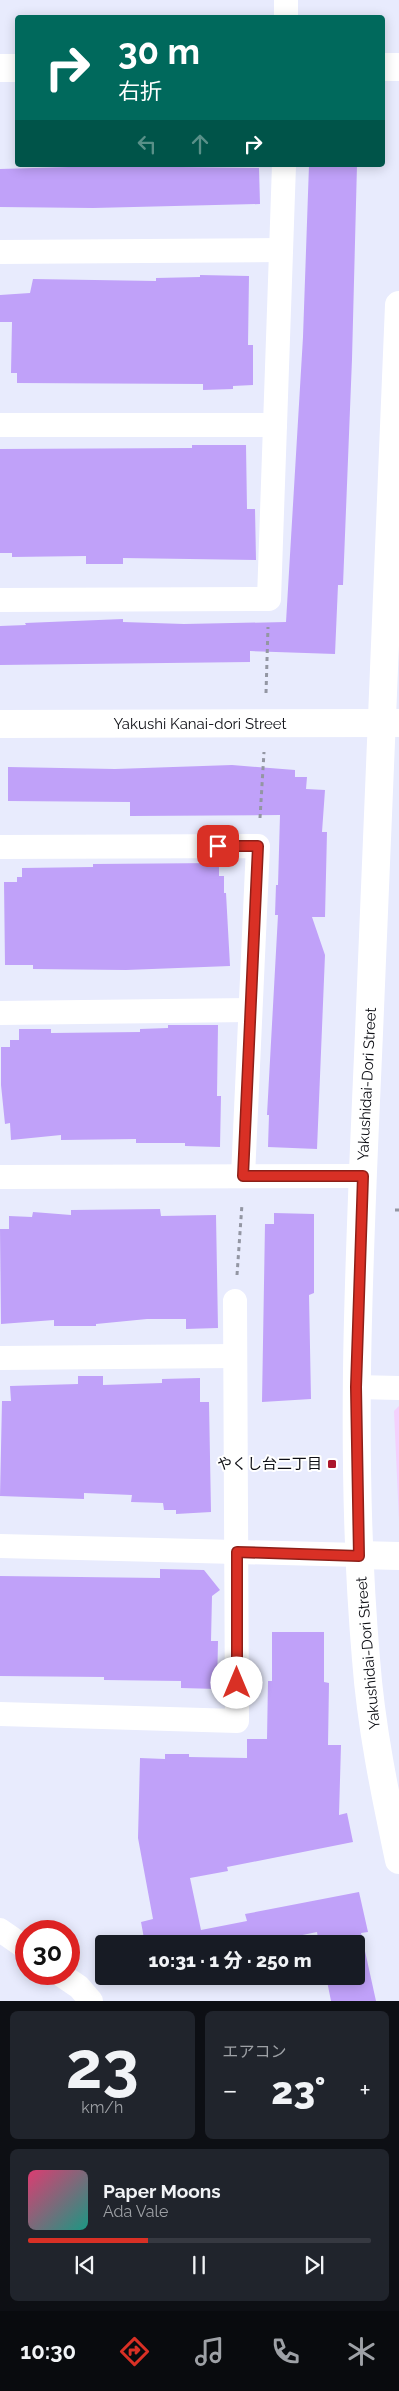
<!DOCTYPE html>
<html lang="ja">
<meta charset="utf-8">
<style>
body{margin:0;font-family:Raleway,"Noto Sans JP",sans-serif;background:#20242c;color:#f1f3f6;height:100vh;display:flex;flex-direction:column;font-size:19px;white-space:nowrap}
*{box-sizing:border-box;margin:0}
p{font-size:16px;color:#9ea1a6}
.icon{flex:none;width:28px;height:28px;fill:none;stroke:currentColor;stroke-width:2;stroke-linecap:round;stroke-linejoin:round}
.map{position:relative;height:2001px;overflow:hidden}
.side{display:flex;flex-direction:column;gap:10px;padding:10px;background:#0d0f14;flex:1}
.side>*{flex:none}
.guide{position:absolute;left:15px;top:15px;width:370px;height:152px;border-radius:5px;box-shadow:0 2px 12px #0003;background:#00695c;color:#fff;overflow:hidden}
.speed{position:absolute;left:15px;top:1920px;display:flex;gap:10px;font-size:25px;font-weight:700;text-align:center}
.speed>*{display:grid;place-content:center;width:65px;height:65px;border-radius:50%;background:#171b24;box-shadow:0 2px 12px #0003;line-height:1}
.speed .limit{border:8px solid #d22;background:#fff;color:#111}
.pin{position:absolute;display:grid;place-items:center;width:42px;height:42px;color:#fff;margin:-21px;border-radius:10px;box-shadow:0 2px 8px #0006}
.me{position:absolute;width:55px;margin:-28px;rotate:0deg;stroke-linejoin:round;filter:drop-shadow(0 0 4px #0008)}
.turn{display:flex;align-items:center;gap:18px;height:105px;padding:0 20px;font-size:22px}
.turn .icon{width:65px;height:65px;stroke-width:2.5}
.turn b{display:block;font-size:35px;line-height:42px}
.lanes{display:flex;align-items:center;height:48px;padding:0 20px;background:#0003;justify-content:center;gap:25px;direction:ltr}
.lanes .off{opacity:.35}
.big{font-size:38px;font-weight:800;line-height:1.1}
.side .tile{flex:1;display:flex;flex-direction:column;justify-content:center;gap:8px;min-width:0;padding:0 18px;border-radius:8px;background:#20242c}
.side .dial{align-items:center;gap:0}
.dial b{font-size:65px;line-height:1}
.song{display:flex;align-items:center;gap:15px}
.cover{width:60px;height:60px;border-radius:8px;background:linear-gradient(135deg,hsl(340 70% 55%),hsl(170 70% 35%))}
.played{height:5px;border-radius:2px;background:linear-gradient(90deg,#d93025 35%,#363941 35%)}
.keys{display:flex;justify-content:space-around;direction:ltr}
.heat{display:flex;justify-content:space-between;align-items:center;font-size:28px;direction:ltr}
.side .tiles{flex:1;display:grid;gap:10px;grid-template-columns:1fr 1fr}
.tile:last-child{grid-column:span 2}
.trip{position:absolute;left:95px;top:1935px;width:270px;height:50px;border-radius:5px;background:#171b24;box-shadow:0 2px 12px #0003;font-weight:800;line-height:50px;text-align:center}
.tab-bar{display:flex;height:80px;justify-content:space-around;align-items:center;background:#090b0e;color:#9ea1a6}
.tab-bar .icon{width:35px;height:35px}
.tab-bar .selected{color:#d93025}
.tab-bar b{font-size:22px;color:#f1f3f6}
.map>svg:first-child{display:block}
.green{fill:#f4d0fc}
.building{fill:#c0a1f9}
.lines{fill:none;stroke-linecap:round;stroke-linejoin:round}
.path{stroke:#9396a3;stroke-width:3;stroke-dasharray:4 4;stroke-linecap:butt}
.street{stroke:#fff;stroke-width:24}
.secondary{stroke:#fff;stroke-width:28}
.route-casing{stroke:#8d1f18;stroke-width:12}
.route{stroke:#d93025;stroke-width:9}
.poi-dot{fill:#ab162c;stroke:#fff;stroke-width:2}
.labels{text-anchor:middle;dominant-baseline:central;stroke-width:4;stroke-linejoin:round;paint-order:stroke}
.street-label{font-size:15px;fill:#0e0f15;stroke:#fff}
.poi-label{font-size:15px;fill:#0e0f15;stroke:#fff;text-anchor:end}
</style>
<div class="map">
<svg width="399" height="2001" viewBox="0 0 399 2001">
<rect width="100%" height="100%" fill="#e8ebfd"/>
<path class="green" d="M 399,1406 L 399,1521 L 394,1411 Z"/>
<g class="building">
<path d="M 309,165 L 357,165 L 352,359 L 343,585 L 338,585 L 335,654 L 250,651 L 250,662 L 0,665 L 0,626 L 26,625 L 25,623 L 123,619 L 123,622 L 184,624 L 286,622 L 303,337 Z"/>
<path d="M 103,166 L 259,168 L 260,204 L 93,208 L 0,207 L 0,169 Z"/>
<path d="M 200,275 L 249,276 L 248,345 L 253,345 L 253,385 L 233,386 L 233,389 L 203,390 L 203,384 L 17,383 L 17,373 L 11,373 L 12,322 L 0,322 L 0,295 L 30,293 L 33,279 L 156,281 L 156,278 L 200,277 Z"/>
<path d="M 192,445 L 246,445 L 247,509 L 255,509 L 256,560 L 123,558 L 123,564 L 86,564 L 86,556 L 12,557 L 12,553 L 0,553 L 0,449 L 192,448 Z"/>
<path d="M 232,765 L 295,770 L 295,777 L 307,777 L 306,789 L 325,790 L 322,832 L 327,832 L 325,917 L 312,917 L 325,955 L 317,1149 L 268,1147 L 269,1115 L 267,1115 L 278,915 L 275,915 L 276,885 L 278,885 L 280,815 L 130,816 L 130,802 L 8,801 L 8,767 L 115,769 Z"/>
<path d="M 219,863 L 219,876 L 224,876 L 224,893 L 226,893 L 230,966 L 126,970 L 33,969 L 33,965 L 5,965 L 4,882 L 17,882 L 17,877 L 22,877 L 22,868 L 93,867 L 93,864 Z"/>
<path d="M 168,1025 L 218,1025 L 217,1096 L 221,1096 L 220,1147 L 185,1146 L 185,1143 L 136,1143 L 136,1139 L 61,1140 L 61,1135 L 11,1140 L 10,1123 L 5,1124 L 1,1085 L 1,1047 L 10,1047 L 10,1040 L 19,1040 L 19,1029 L 51,1029 L 51,1033 L 140,1032 L 140,1029 L 168,1028 Z"/>
<path d="M 160,1209 L 161,1216 L 216,1215 L 218,1328 L 186,1329 L 186,1319 L 147,1319 L 96,1324 L 96,1326 L 54,1326 L 54,1320 L 1,1324 L 0,1229 L 9,1229 L 9,1216 L 32,1217 L 33,1212 L 71,1215 L 71,1210 Z"/>
<path d="M 274,1213 L 314,1214 L 314,1293 L 309,1295 L 311,1399 L 262,1402 L 265,1224 L 274,1224 Z"/>
<path d="M 78,1376 L 103,1376 L 103,1385 L 162,1383 L 162,1379 L 200,1378 L 200,1402 L 209,1402 L 211,1512 L 176,1514 L 176,1510 L 164,1510 L 163,1503 L 131,1502 L 132,1495 L 84,1493 L 84,1499 L 0,1496 L 2,1401 L 11,1401 L 10,1386 L 78,1384 Z"/>
<path d="M 160,1569 L 204,1570 L 220,1590 L 212,1596 L 211,1641 L 218,1641 L 217,1689 L 181,1688 L 181,1681 L 104,1680 L 104,1677 L 0,1676 L 0,1576 L 160,1578 Z"/>
<path d="M 272,1632 L 324,1632 L 324,1682 L 329,1683 L 328,1745 L 341,1745 L 339,1815 L 347,1813 L 353,1842 L 227,1867 L 228,1871 L 190,1878 L 201,1930 L 247,1921 L 245,1914 L 359,1892 L 368,1932 L 361,1933 L 376,2001 L 331,2001 L 326,1976 L 356,1976 L 356,1944 L 319,1944 L 317,1932 L 259,1944 L 145,1944 L 141,1922 L 153,1919 L 138,1838 L 140,1758 L 165,1759 L 165,1754 L 189,1754 L 189,1757 L 247,1758 L 247,1739 L 267,1739 L 268,1681 L 272,1681 Z"/>
</g>
<g class="lines">
<g class="path">
<path d="M 266,693 L 268,627"/>
<path d="M 260,818 L 264,752"/>
<path d="M 395,1210 L 399,1210"/>
<path d="M 237,1275 L 242,1204"/>
</g>
<g class="street">
<path d="M 286,0 L 286,18"/>
<path d="M 0,252 L 281,250"/>
<path d="M 0,425 L 275,425"/>
<path d="M 0,600 L 269,599 L 284,165"/>
<path d="M 0,847 L 258,846 L 243,1176"/>
<path d="M 0,1013 L 250,1010"/>
<path d="M 0,1177 L 363,1176"/>
<path d="M 0,1358 L 235,1356"/>
<path d="M 356,1387 L 399,1388"/>
<path d="M 0,1546 L 359,1555"/>
<path d="M 0,1714 L 237,1721 L 235,1301"/>
<path d="M 0,1930 L 26,1948"/>
<path d="M 60,1974 L 79,1987 L 91,2001"/>
</g>
<g class="secondary">
<path d="M 382,67 L 399,67"/>
<path d="M 0,68 L 18,68"/>
<path d="M 399,305 C 390,547 380,790 369,1033 C 360,1241 348,1451 366,1659 C 371,1727 385,1794 399,1860"/>
<path d="M 0,724 L 399,723"/>
<path d="M 359,1555 L 399,1556"/>
</g>
</g>
<g class="lines">
<g class="route-casing">
<path id="route" d="M 218,846 L 258,846 L 243,1176 L 363,1176 L 356,1387 L 359,1556 L 237,1552 L 237,1683"/>
</g>
<use href="#route" class="route"/>
</g>
<rect class="poi-dot" x="327" y="1459" width="10" height="10" rx="2.5"/>
<g class="labels">
<g class="street-label">
<text x="200" y="724">Yakushi Kanai-dori Street</text>
<text transform="translate(367 1084) rotate(-87)">Yakushidai-Dori Street</text>
<text transform="translate(368 1653) rotate(-95)">Yakushidai-Dori Street</text>
</g>
<g class="poi-label">
<text x="322" y="1464">やくし台二丁目</text>
</g>
</g>
</svg>
<div class="speed"><div class="limit">30</div></div>
<div class="pin" style="left:218px;top:846px;background:#d93025"><svg class="icon" aria-label="arrive" viewBox="0 0 24 24"><path d="M6 21V4h12l-3 4 3 4H6"/></svg></div>
<svg class="me" style="left:237px;top:1683px" viewBox="-20 -20 40 40"><circle r="19" fill="#fff"/><path d="M0-13L10 11 0 6-10 11z" fill="#d93025"/></svg>
<div class="trip">10:31 · 1 分 · 250 m</div>
<div class="guide">
<div class="turn"><svg class="icon" aria-label="right" viewBox="0 0 24 24"><path d="M7 20v-9h11M14 6l5 5-5 5"/></svg><div><b>30 m</b>右折</div></div>
<div class="lanes"><svg class="icon off" aria-label="left" viewBox="0 0 24 24"><path d="M17 20v-9H6M10 6l-5 5 5 5"/></svg><svg class="icon off" aria-label="ahead" viewBox="0 0 24 24"><path d="M12 20V5M6 11l6-6 6 6"/></svg><svg class="icon" aria-label="right" viewBox="0 0 24 24"><path d="M7 20v-9h11M14 6l5 5-5 5"/></svg></div>
</div>
</div>
<section class="side">
<div class="tiles">
<div class="tile dial"><b>23</b><p>km/h</p></div>
<div class="tile"><p>エアコン</p>
<div class="heat"><a>−</a><b class="big">23°</b><a>+</a></div>
</div>
<div class="tile">
<div class="song"><i class="cover"></i><div><b>Paper Moons</b><p>Ada Vale</p></div></div>
<div class="played"></div>
<div class="keys"><svg class="icon" aria-label="previous" viewBox="0 0 24 24"><path d="M18 5L8 12l10 7zM5 5v14"/></svg><svg class="icon" aria-label="pause" viewBox="0 0 24 24"><path d="M8 5v14M16 5v14"/></svg><svg class="icon" aria-label="next" viewBox="0 0 24 24"><path d="M6 5l10 7-10 7zM19 5v14"/></svg></div>
</div>
</div>
</section>
<nav class="tab-bar">
<b>10:30</b>
<svg class="icon selected" aria-label="directions" viewBox="0 0 24 24"><path d="M12 3l9 9-9 9-9-9zM9 14v-3h6M13 9l2 2-2 2"/></svg>
<svg class="icon" aria-label="music" viewBox="0 0 24 24"><path d="M9 18V5l10-2v13"/><circle cx="6" cy="18" r="3"/><circle cx="16" cy="16" r="3"/></svg>
<svg class="icon" aria-label="phone" viewBox="0 0 24 24"><path d="M5 4h4l2 5-3 2q2 4 5 5l2-3 5 2v4C11 20 4 13 5 4z"/></svg>
<svg class="icon" aria-label="climate" viewBox="0 0 24 24"><path d="M12 3v18M4 7l16 10M4 17L20 7"/></svg>
</nav>
